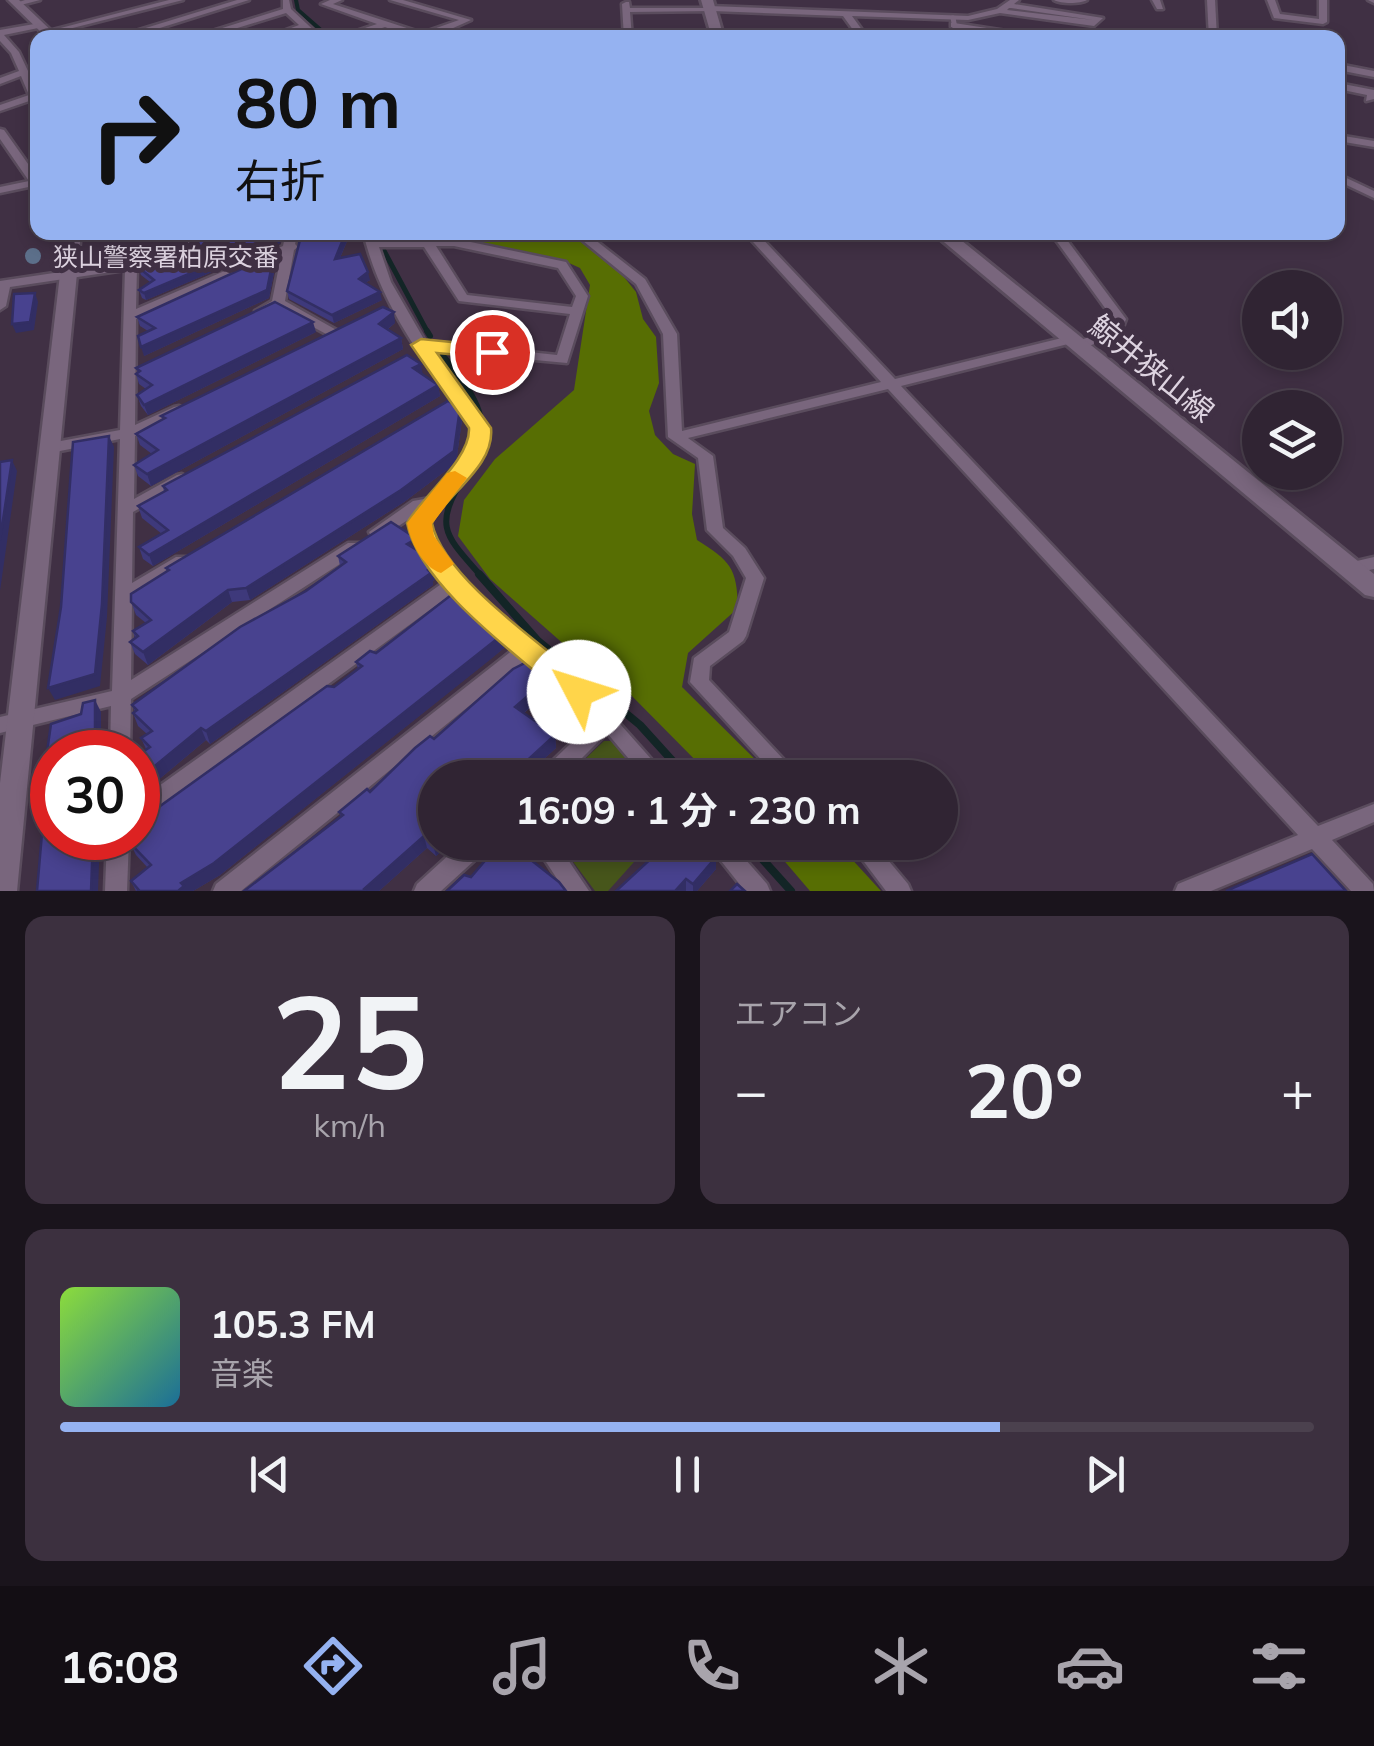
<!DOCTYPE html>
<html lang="ja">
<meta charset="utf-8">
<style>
body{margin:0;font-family:Mulish,"Noto Sans JP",sans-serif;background:#3c303f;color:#f1f3f6;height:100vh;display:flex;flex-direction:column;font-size:38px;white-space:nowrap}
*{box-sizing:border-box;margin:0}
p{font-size:32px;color:#a8a4ac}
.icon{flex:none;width:55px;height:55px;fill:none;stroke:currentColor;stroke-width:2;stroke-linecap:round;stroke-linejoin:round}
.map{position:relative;height:891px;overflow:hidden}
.panel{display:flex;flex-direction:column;gap:25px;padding:25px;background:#1a141c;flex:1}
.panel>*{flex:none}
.banner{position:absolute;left:30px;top:30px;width:1315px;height:210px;border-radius:20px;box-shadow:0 5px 15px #0003,0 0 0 2px #4b414e;background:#95b2f1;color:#111;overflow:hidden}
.controls{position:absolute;left:1242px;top:270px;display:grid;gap:20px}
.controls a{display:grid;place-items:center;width:100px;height:100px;border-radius:50%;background:#302433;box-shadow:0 5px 15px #0003,0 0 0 2px #4b414e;font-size:50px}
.speed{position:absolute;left:30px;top:730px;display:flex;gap:20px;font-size:50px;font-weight:700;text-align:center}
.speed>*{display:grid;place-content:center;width:130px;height:130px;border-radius:50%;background:#302433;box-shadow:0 5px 15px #0003,0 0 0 2px #4b414e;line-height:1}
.speed .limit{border:15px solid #d22;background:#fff;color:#111}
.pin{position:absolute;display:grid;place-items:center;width:85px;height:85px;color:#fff;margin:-42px;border:5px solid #fff;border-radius:50%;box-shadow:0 2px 10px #0007}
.me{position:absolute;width:110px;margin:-55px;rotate:310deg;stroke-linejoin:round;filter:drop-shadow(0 0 8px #0008)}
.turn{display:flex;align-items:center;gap:35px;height:210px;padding:0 40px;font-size:45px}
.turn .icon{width:130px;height:130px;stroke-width:2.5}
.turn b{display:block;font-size:70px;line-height:85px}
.big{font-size:75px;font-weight:700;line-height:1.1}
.panel .card{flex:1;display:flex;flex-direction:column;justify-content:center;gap:15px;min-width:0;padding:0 35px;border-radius:20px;background:#3c303f}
.panel .dial{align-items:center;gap:0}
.dial b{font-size:130px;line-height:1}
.song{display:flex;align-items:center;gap:30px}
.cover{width:120px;height:120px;border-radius:15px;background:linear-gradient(135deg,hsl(90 70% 55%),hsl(200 70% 35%))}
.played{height:10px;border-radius:5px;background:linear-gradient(90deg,#95b2f1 75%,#4b414e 75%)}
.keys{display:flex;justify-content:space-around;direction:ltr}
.heat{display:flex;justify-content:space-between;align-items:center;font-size:55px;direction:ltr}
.panel .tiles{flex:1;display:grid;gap:25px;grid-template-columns:1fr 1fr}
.card:last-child{grid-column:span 2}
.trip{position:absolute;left:418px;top:760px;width:540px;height:100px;border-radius:50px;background:#302433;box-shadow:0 5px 15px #0003,0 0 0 2px #4b414e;font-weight:700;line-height:100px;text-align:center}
.menu{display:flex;height:160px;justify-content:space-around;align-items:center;background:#130e14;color:#a8a4ac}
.menu .icon{width:70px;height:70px}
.menu .on{color:#95b2f1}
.menu b{font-size:45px;color:#f1f3f6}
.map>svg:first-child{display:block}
.green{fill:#47561b}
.forest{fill:#576e03}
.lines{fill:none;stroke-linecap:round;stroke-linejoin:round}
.stream-far3{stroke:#132526;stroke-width:4}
.stream-far2{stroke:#132526;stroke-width:5}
.stream-far1{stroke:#132526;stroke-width:6}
.stream{stroke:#132526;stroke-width:8}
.service-casing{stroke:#5a4c5d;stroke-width:8}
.minor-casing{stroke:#5a4c5d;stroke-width:5}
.tertiary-casing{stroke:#5a4c5d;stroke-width:5}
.secondary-casing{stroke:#5a4c5d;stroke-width:6}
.service{stroke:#79667d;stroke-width:5}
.minor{fill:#79667d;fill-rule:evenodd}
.tertiary{fill:#79667d;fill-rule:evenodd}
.secondary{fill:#79667d;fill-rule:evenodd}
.wall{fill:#3e397b}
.shaded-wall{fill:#322e64}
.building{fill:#48428f;stroke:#322e64;stroke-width:2.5}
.route{fill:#ffd54a;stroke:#a68a30;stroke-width:2.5}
.slow{fill:#f59e0b}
.service-dot{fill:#5c6f8a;stroke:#403044;stroke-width:4}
.labels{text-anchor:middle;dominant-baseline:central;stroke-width:10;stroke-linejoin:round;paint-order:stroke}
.far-poi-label{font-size:25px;fill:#ddd3e0;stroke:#403044;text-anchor:start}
.street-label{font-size:30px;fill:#ddd3e0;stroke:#403044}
</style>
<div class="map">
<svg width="1374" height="891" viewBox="0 0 1374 891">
<rect width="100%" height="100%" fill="#403044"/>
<g class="green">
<path d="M 604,741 L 616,741 L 647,778 L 565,778 Z"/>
<path d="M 559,843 L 651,843 L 608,891 L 595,891 Z"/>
</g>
<g class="forest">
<path d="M 467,232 L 570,233 L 620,272 L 636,292 L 643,319 L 656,337 L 659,383 L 649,411 L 655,435 L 673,454 L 695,464 L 692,514 L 697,540 C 730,561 737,567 738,608 L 688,653 L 682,687 L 773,777 L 712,777 L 622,686 L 584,662 L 490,579 L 458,536 L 464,500 L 495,459 L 574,390 L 590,285 L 580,268 L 569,263 L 464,240 Z"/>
<path d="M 769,843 L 837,843 L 881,891 L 810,891 Z"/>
</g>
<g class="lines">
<path class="stream-far3" d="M 296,0 L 298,10 L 330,38"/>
<g class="stream-far2">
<path d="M 377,232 L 378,239"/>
<path d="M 382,247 L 428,333"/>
</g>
<g class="stream-far1">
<path d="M 427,331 L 430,336"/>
<path d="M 437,348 C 464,383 495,413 477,459"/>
<path d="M 464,477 C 433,527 445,535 481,576"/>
</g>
<g class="stream">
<path d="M 479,574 L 537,640 L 640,725 L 688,778"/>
<path d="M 747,842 L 791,891"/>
</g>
<g class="service-casing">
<path id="service" d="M 953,18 L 957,38"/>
</g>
<g class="minor-casing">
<g id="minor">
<path d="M 25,0 L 40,0 L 17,6 L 13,4 Z"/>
<path d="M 169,0 L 183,0 L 49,34 L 45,32 Z"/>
<path d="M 237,0 L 249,0 L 128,38 L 113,38 Z"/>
<path d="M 283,0 L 289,0 L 291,9 L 322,38 L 313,38 L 303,29 L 279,38 L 265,38 L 299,25 L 286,13 L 205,38 L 190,38 L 283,9 Z"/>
<path d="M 330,0 L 342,0 L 333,4 L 422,33 L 459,20 L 390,0 L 403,0 L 471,20 L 431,38 L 413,38 L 385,27 L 358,36 L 360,38 L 347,38 L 347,34 L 377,24 L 321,4 Z"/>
<path d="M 1010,0 L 1019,0 L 1014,4 L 1103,18 L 1094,26 L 1000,13 L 968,20 L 852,16 L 868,38 L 859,38 L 843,16 L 713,11 L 630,12 L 632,38 L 624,38 L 622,4 L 626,2 L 629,2 L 630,8 L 705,8 L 709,6 L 968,16 L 997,9 ZM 1009,8 L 1011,8 L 1093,20 L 1007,10 Z"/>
<path d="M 1054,0 L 1087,0 C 1080,4 1061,4 1054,0 Z"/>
<path d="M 1152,0 L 1160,0 L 1163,9 L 1157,9 Z"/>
<path d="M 1207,0 L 1215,0 L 1217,38 L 1209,38 Z"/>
<path d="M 1267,0 L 1275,0 L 1280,14 L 1319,19 L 1319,0 L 1327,0 L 1327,22 L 1323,24 L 1274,18 Z"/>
<path d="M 1368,0 L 1374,0 L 1374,3 Z"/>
<path d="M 40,23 L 44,25 L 43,27 L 4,35 L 19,52 L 38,92 L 38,98 L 0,111 L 0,105 L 29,95 L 21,76 L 0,84 L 0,78 L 19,71 L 11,53 L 0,41 L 0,30 Z"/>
<path d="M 954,23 L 1033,35 L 1037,38 L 1015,38 L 951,27 L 951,23 Z"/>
<path d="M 715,30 L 718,31 L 718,35 L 687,38 Z"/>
<path d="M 1338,64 L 1374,71 L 1374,77 L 1338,70 Z"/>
<path d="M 1338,83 L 1374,90 L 1374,99 L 1366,101 L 1367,95 L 1338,89 Z"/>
<path d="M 0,129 L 4,130 L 38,178 L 38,185 L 0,193 L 0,187 L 29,181 L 0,139 Z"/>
<path d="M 1338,135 L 1374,141 L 1374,147 L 1338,141 Z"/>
<path d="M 1338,174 L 1374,191 L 1374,198 L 1338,181 Z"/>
<path d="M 198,232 L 214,232 L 137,267 L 136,309 L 283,246 L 286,232 L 298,232 L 295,244 L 298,247 L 294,250 L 285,301 L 340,332 L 338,335 L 328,335 L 278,308 L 266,314 L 256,314 L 255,311 L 272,301 L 281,256 L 136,319 L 135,425 L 174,407 L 179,406 L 186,410 L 135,436 L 134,499 L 177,475 L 182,474 L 190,479 L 133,512 L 132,583 L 176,557 L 188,557 L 190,561 L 188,565 L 132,599 L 131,680 L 348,543 L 360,543 L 362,547 L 360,551 L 131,699 L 130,752 L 110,752 L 111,706 L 0,733 L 0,717 L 112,691 L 120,439 L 50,453 L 42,448 L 50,443 L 120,430 L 125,270 L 10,287 L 6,306 L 0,310 L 0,281 L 128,262 Z"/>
<path d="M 363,232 L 375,232 L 377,240 L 450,239 L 452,232 L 464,232 L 461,240 L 566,262 L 588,296 L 567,363 L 430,350 L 487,428 C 484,469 449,491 427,523 L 436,546 L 449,566 L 470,589 L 597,698 L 668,778 L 645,778 L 607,733 L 562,778 L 538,778 L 541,772 L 595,720 L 527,659 L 241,891 L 213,891 L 216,884 L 514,649 L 453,593 L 145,818 L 138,821 L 138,801 L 444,582 L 419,547 L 411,523 L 417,514 L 383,536 L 371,536 L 369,532 L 413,501 L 430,498 L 467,454 L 471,441 L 473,428 C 428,368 380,306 363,232 ZM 436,246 L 454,246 L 558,268 L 576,296 L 572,307 L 467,295 ZM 379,247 L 424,247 L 459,301 L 570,314 L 557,355 L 425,341 L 391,282 Z"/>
<path d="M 572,232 L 585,232 L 645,279 L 677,334 L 682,431 L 881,382 L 744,232 L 756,232 L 895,379 L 1070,336 L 1075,337 L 1075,342 L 1109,330 L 1113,319 L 1050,232 L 1061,232 L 1126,319 L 1120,335 L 1077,350 L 1072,349 L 1072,343 L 901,386 L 1318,826 L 1374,804 L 1374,822 L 1332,840 L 1373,884 L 1374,891 L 1351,891 L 1312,849 L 1211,891 L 1175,891 L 1178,884 L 1298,835 L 888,389 L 688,438 L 713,456 L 723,528 L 745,548 L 764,578 L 746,636 L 743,641 L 710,666 L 709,680 L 801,778 L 778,778 L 690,682 L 694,658 L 729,632 L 746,578 L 733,556 L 707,530 L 698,458 L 668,437 L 663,334 L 636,284 Z"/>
<path d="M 1374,557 L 1374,569 L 1350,574 L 1344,572 L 1342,568 L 1344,564 Z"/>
<path d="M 107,838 L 129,838 L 127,891 L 105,891 Z"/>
<path d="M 463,842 L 489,842 L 487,849 L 441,891 L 414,891 L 417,884 Z"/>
<path d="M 533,842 L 556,842 L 589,891 L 565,891 Z"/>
<path d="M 706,842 L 730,842 L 767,884 L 770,891 L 745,891 Z"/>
<path d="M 849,842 L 873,842 L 908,884 L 911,891 L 886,891 Z"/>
</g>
</g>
<g class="tertiary-casing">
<g id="tertiary">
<path d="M 8,0 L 19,0 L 59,38 L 47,38 Z"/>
<path d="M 65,232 L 81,232 L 17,891 L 0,891 L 0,783 Z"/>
</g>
</g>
<g class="secondary-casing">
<g id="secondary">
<path d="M 701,0 L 713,0 L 724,38 L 712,38 Z"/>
<path d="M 932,232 L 951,232 L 1374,574 L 1374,597 L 1365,595 Z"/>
</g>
</g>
<use href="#service" class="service"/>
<use href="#minor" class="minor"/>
<use href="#tertiary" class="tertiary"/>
<use href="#secondary" class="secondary"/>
</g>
<g class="wall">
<path d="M 220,232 L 283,232 L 280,243 L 146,300 L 142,298 L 139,290 L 150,282 L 141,275 L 138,267 Z"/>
<path d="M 299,232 L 351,232 L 340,258 L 370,280 L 365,283 L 382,300 L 334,323 L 289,299 L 287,291 L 300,240 Z"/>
<path d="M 274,254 L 276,262 L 269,298 L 144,356 L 148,331 L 140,326 L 137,317 Z"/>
<path d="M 395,323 L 388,329 L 401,338 L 403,349 L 151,486 L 138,476 L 134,465 L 152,454 L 140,445 L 136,434 L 163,420 L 161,416 Z"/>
<path d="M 316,332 L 148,415 L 141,406 L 137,395 L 146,389 L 139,384 L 136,374 L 138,373 L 136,368 Z"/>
<path d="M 423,375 L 438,385 L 440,396 L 153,566 L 143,559 L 139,547 L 162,534 L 142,518 L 138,506 L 164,492 L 163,486 Z"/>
<path d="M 462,420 L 456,463 L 404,502 L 250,600 L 232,602 L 148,665 L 135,654 L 130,642 L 135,638 L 133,631 L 146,623 L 136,615 L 131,602 L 167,572 L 166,568 Z"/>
<path d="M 415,549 L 434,566 L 436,578 L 433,581 L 433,585 L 210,744 L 206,740 L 151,786 L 138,774 L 138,755 L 146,749 L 141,738 L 147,734 L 138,726 L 133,713 L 135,712 L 132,705 L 306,591 L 340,566 L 338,556 Z"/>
<path d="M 498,629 L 498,633 L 502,635 L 504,648 L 220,875 L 193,891 L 136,891 L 131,881 L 148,868 L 136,855 L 130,843 L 138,838 L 138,822 L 334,687 L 358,669 L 356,662 L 376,653 Z"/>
<path d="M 553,688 L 524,713 L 555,735 L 556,748 L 436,856 L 427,848 L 379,891 L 244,891 L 341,817 L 339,812 L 370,792 L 434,739 Z"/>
<path d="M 710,845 L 710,853 L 716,869 L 697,891 L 616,891 Z"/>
</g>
<g class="shaded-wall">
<path d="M 153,232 L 187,232 L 187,233 L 154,238 Z"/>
<path d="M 279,232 L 283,232 L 280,243 L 146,300 L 144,293 Z"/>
<path d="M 346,232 L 351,232 L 336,267 L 335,259 Z"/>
<path d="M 274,254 L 276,262 L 269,298 L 144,356 L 141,347 Z"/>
<path d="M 368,272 L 370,280 L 360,286 L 359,279 Z"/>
<path d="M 380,292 L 382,300 L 334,323 L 332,315 Z"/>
<path d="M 35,293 L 38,302 L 34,330 L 16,333 L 12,324 Z"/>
<path d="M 394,312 L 395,323 L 381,334 L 379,324 Z"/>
<path d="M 313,322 L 316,332 L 148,415 L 144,405 Z"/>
<path d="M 401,338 L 403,349 L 151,486 L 147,474 Z"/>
<path d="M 421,364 L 423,375 L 413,368 Z"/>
<path d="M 438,385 L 440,396 L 153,566 L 149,555 Z"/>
<path d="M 460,408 L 462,420 L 456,463 L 404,502 L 250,600 L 246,588 Z"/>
<path d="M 109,436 L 114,447 L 107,617 L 100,686 L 55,700 L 48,688 Z"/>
<path d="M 12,460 L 17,471 L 0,591 L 0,540 Z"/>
<path d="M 434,566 L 436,578 L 433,581 L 433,585 L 210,744 L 206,731 Z"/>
<path d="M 228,590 L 232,602 L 148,665 L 143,652 Z"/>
<path d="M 498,629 L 499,638 L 502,635 L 504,648 L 491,659 L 220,875 L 193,891 L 178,891 L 181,883 Z"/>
<path d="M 551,676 L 553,688 L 516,719 L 515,707 Z"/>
<path d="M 95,700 L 101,712 L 101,752 L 95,752 Z"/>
<path d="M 201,728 L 206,740 L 151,786 L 145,774 Z"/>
<path d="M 555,735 L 556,748 L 523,778 L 508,778 Z"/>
<path d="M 424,836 L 427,848 L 379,891 L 364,891 L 364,889 Z"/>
<path d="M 93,838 L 100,838 L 98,891 L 91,891 Z"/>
<path d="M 435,842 L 451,842 L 436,856 L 433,844 Z"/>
<path d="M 716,857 L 716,869 L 697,891 L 693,891 L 693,884 Z"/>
<path d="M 686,879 L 686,891 L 675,891 Z"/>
</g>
<g class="building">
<path d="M 220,232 L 279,232 L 278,236 L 144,293 L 139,290 L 154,280 L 138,267 Z"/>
<path d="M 299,232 L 346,232 L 335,259 L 360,254 L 368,272 L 359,279 L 380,292 L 332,315 L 287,291 L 300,240 Z"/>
<path d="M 274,254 L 267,290 L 141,347 L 138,336 L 155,328 L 137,317 Z"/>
<path d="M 35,293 L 30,322 L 12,324 L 14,294 Z"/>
<path d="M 275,302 L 313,322 L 144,405 L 137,395 L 152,385 L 136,374 L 140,371 L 136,368 Z"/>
<path d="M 383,307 L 394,312 L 379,324 L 401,338 L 147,474 L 134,465 L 158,450 L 136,434 L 165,418 L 161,416 Z"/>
<path d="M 407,355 L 421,364 L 413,368 L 438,385 L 149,555 L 139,547 L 168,530 L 138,506 L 167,490 L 163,486 Z"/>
<path d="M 448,401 L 460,408 L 454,451 L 401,490 L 246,588 L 228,590 L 143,652 L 130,642 L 138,636 L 133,631 L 151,620 L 131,602 L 131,594 L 169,570 L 166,568 Z"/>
<path d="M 109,436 L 102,604 L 95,674 L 48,688 L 61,607 L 73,442 Z"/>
<path d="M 12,460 L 0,540 L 0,462 Z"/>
<path d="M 391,522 L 411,535 L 414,540 L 407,544 L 428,557 L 434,566 L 428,570 L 431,573 L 206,731 L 201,728 L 145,774 L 138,767 L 138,755 L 150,747 L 141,738 L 152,731 L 133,713 L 137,710 L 132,705 L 240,627 L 306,591 L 346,562 L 338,556 Z"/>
<path d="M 455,592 L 498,629 L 495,631 L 502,635 L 214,863 L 181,883 L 184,886 L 178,891 L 137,891 L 139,890 L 131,881 L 151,865 L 130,843 L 140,836 L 138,833 L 138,822 L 327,686 L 334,687 L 362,666 L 356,662 L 370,651 L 376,653 Z"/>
<path d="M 529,661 L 551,676 L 515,707 L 555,735 L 508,778 L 435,778 L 435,842 L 433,844 L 424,836 L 364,889 L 366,891 L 244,891 L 343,815 L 339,812 L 367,789 L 370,792 L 415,748 L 430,736 L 434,739 L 513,669 Z"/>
<path d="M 95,700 L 95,752 L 52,752 L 52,838 L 93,838 L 91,891 L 37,891 L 45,799 L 40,801 L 51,724 L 81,714 L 83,703 Z"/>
<path d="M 501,842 L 508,842 L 559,882 L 566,891 L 447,891 L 464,875 L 471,877 Z"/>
<path d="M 669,842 L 707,842 L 710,845 L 706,850 L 716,857 L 693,884 L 686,879 L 675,891 L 616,891 Z"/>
<path d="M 1312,854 L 1346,891 L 1226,891 Z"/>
<path d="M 737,884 L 745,891 L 730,891 Z"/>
</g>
<path class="route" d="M 421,339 L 492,346 L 502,352 L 492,358 L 437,353 L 491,428 C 495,466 448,493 432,523 C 443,578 546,647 589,684 L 593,692 L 589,700 L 569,700 C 521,658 419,586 407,523 C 423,496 471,458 469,428 L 411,345 Z"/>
<path class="slow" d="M 455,471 L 467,478 L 432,524 L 434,536 L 454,564 L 441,573 C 422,567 410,541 407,523 L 447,473 Z"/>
<circle class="service-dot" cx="33" cy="256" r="10"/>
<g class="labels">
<g class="far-poi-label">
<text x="53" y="256">狭山警察署柏原交番</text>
</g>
<g class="street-label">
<text transform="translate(1152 368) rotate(39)">鯨井狭山線</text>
</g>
</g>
</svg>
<div class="controls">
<a><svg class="icon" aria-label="sound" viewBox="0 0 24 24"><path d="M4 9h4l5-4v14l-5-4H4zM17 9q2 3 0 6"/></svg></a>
<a><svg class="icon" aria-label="layers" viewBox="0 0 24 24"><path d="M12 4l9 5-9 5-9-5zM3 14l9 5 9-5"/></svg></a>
</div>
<div class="speed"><div class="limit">30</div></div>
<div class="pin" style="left:492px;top:352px;background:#d93025"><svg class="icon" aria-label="arrive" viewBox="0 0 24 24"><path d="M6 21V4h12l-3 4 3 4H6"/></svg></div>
<svg class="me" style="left:579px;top:692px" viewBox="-20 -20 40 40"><circle r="19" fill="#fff"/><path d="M0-13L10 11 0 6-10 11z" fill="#ffd54a"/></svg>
<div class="trip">16:09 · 1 分 · 230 m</div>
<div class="banner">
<div class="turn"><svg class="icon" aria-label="right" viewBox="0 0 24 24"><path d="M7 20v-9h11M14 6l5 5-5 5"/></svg><div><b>80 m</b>右折</div></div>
</div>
</div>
<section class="panel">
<div class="tiles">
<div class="card dial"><b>25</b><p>km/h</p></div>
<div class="card"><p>エアコン</p>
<div class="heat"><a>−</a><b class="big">20°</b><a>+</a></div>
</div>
<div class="card">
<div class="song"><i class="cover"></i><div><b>105.3 FM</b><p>音楽</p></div></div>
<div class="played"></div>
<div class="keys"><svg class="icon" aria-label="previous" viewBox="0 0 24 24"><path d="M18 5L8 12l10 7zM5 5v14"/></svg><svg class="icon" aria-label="pause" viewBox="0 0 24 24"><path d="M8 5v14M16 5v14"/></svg><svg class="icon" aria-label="next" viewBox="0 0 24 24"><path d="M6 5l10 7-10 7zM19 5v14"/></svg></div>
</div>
</div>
</section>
<nav class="menu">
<b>16:08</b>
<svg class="icon on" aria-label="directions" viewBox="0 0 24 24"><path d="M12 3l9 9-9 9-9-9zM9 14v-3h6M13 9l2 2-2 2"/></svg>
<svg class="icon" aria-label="music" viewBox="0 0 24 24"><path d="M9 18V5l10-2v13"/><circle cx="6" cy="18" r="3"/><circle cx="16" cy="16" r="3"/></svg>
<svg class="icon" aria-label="phone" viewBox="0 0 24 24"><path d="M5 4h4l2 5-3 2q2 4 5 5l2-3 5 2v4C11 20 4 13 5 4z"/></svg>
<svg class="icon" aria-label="climate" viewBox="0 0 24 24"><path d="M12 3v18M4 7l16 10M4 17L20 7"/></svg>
<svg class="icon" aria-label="car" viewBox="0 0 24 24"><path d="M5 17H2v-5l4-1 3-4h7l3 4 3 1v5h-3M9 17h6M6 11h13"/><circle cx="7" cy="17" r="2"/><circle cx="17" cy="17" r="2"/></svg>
<svg class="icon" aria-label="filters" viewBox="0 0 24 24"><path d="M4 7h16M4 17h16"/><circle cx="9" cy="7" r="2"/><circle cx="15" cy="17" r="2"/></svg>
</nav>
